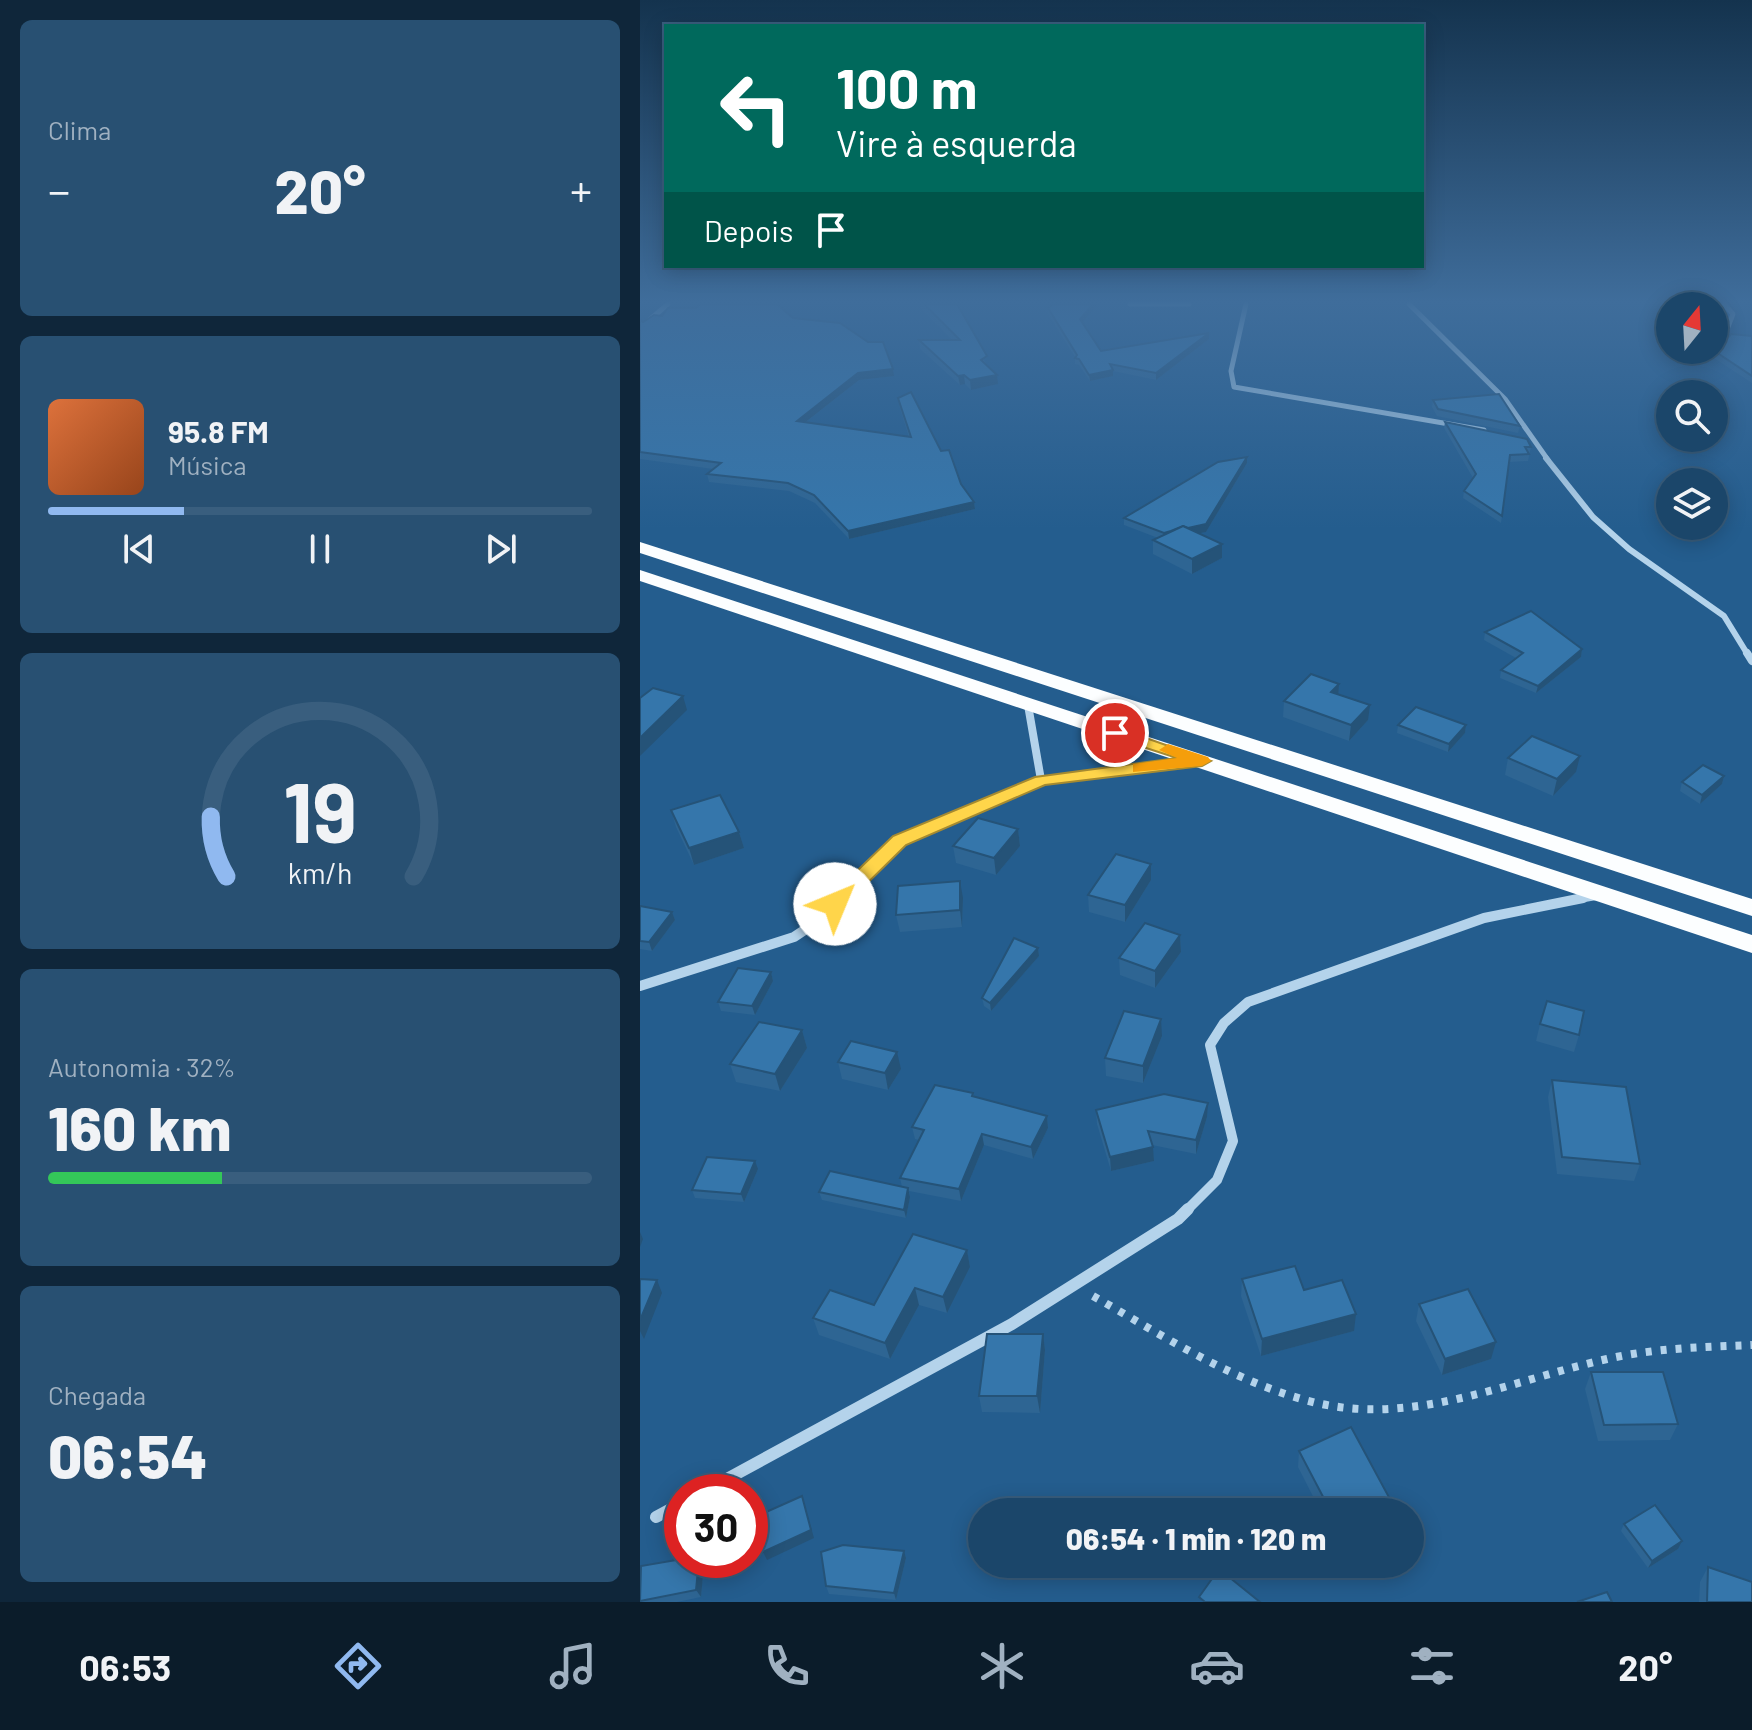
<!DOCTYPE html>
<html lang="pt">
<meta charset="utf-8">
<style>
body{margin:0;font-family:Barlow,sans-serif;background:#285072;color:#f1f3f6;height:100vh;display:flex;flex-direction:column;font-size:30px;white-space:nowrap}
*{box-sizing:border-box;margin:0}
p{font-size:26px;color:#a0b1c1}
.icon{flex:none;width:44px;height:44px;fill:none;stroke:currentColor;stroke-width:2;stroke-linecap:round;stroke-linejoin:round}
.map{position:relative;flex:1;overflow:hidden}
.panel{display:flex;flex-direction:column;gap:20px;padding:20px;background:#0f263a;width:640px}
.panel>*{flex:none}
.guide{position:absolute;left:24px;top:24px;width:760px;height:244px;border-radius:0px;box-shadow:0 4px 20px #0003,0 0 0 2px #395e7e;background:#00695c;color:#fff;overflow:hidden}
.needle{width:52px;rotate:18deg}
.buttons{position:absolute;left:1016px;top:292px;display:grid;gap:16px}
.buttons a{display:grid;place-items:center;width:72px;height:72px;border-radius:50%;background:#1b466a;box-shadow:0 4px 20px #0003,0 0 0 2px #395e7e;font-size:40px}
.speed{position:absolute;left:24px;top:1474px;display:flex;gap:16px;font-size:40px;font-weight:700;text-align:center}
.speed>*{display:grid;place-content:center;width:104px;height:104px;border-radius:50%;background:#1b466a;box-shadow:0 4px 20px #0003,0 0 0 2px #395e7e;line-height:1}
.speed .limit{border:12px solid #d22;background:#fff;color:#111}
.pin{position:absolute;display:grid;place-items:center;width:68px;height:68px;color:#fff;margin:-34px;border:4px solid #fff;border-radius:50%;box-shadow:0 2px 8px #0007}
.me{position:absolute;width:88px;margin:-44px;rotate:45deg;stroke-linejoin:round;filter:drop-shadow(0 0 6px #0008)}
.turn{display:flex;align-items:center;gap:28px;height:168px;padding:0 40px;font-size:36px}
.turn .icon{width:104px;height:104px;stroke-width:2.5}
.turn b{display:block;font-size:56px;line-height:68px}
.then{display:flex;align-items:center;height:76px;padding:0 40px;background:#0003;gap:16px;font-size:30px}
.big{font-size:60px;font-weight:800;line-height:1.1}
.panel .card{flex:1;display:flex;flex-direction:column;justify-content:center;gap:12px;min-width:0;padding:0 28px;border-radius:12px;background:#285072}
.panel .dial{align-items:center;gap:0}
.dial svg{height:208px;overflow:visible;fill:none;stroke:#395e7e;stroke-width:7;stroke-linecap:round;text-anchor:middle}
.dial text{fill:#f1f3f6;stroke:none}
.song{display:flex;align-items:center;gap:24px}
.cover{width:96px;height:96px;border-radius:12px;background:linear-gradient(135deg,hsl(20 70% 55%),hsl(20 70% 35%))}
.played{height:8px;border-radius:4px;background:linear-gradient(90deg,#90b9f0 25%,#395e7e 25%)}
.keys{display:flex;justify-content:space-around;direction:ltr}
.heat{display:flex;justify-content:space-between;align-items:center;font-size:44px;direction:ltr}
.charge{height:12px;border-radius:6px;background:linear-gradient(90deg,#34c759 32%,#395e7e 0)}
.trip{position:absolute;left:328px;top:1498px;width:456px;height:80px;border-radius:40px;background:#1b466a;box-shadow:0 4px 20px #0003,0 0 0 2px #395e7e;font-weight:800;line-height:80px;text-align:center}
.tabs{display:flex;height:128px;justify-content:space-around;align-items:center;background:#0b1c2a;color:#a0b1c1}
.tabs .icon{width:56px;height:56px}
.tabs .current{color:#90b9f0}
.tabs b{font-size:36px;color:#f1f3f6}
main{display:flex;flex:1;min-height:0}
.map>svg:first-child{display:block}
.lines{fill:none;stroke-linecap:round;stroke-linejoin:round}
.path{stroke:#b4d3eb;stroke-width:8;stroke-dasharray:6 9;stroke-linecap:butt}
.minor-far4{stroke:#b4d3eb;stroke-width:5}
.minor-far3{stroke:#b4d3eb;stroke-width:6}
.minor-far2{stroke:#b4d3eb;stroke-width:8}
.minor-far1{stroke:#b4d3eb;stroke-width:10}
.minor{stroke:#b4d3eb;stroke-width:12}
.trunk{fill:#fcfeff;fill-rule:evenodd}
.wall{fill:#2e6593}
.shaded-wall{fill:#255378}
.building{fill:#3576ab;stroke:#255378;stroke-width:2}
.route{fill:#ffd54a;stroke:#a68a30;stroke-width:2}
.slow{fill:#f59e0b}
</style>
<main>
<section class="panel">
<div class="card"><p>Clima</p>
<div class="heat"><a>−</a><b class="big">20°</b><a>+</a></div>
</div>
<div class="card">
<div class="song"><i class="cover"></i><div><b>95.8 FM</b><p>Música</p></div></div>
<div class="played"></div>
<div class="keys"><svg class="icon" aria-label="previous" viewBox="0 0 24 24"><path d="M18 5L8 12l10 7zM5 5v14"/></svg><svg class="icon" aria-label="pause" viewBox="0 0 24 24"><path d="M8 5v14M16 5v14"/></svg><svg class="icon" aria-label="next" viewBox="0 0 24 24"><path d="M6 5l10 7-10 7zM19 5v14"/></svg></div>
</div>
<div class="card dial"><svg viewBox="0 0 100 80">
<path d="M14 69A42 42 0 1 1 86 69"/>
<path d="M14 69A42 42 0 0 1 8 46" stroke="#90b9f0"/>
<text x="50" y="56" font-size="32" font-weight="700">19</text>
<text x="50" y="72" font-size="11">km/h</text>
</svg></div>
<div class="card"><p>Autonomia · 32%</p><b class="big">160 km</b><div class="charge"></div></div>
<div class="card"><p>Chegada</p><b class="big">06:54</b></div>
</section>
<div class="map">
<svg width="1112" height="1602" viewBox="0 0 1112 1602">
<rect width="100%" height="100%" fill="#245d8e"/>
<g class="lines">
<path class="path" d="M 453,1296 C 524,1336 596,1384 677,1403 C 775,1426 873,1380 967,1359 C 1015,1348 1064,1347 1112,1345"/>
<g class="minor-far4">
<path d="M 490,304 L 549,304"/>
<path d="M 606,304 L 591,371 L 594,387 L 844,430"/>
<path d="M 769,304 L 865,399 L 908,460"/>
<path d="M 1084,304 L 1093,314 L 1084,337"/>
<path d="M 7,322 L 28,304"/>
</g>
<path class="minor-far3" d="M 906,458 L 953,517 L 989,549 L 1084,616 L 1108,655"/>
<g class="minor-far2">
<path d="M 1107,653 L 1112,661"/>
<path d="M 388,705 L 401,780"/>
<path d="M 199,900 L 259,840 L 401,780 L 552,762"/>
<path d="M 933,900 L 956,896"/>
</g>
<g class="minor-far1">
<path d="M 0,986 L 154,937 L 178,921 L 201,898"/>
<path d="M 546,1211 L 577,1180 L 593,1141 L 570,1045 L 584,1023 L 608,1002 L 844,918 L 943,898"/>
</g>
<g class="minor">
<path d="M 63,1492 L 372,1324 L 538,1219 L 548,1209"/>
<path d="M 16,1517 L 42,1503"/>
</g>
<g class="trunk">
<path d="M 0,542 L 1112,899 L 1112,916 L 0,553 Z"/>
<path d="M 0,570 L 1112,935 L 1112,953 L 0,581 Z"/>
</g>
</g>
<g class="wall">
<path d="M 281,304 L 317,304 L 347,366 L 358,384 L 331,390 L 325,384 L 320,385 L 280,349 L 279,340 L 312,340 L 281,309 Z"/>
<path d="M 408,308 L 442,323 L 461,351 L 569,339 L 516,380 L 473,371 L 473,376 L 450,381 L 439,365 L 435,364 L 435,357 L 408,314 Z"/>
<path d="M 22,316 L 153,318 L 254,376 L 219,380 L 166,422 L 269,437 L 259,405 L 258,398 L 301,451 L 321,484 L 334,502 L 335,509 L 209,539 L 175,503 L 149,491 L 69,482 L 67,474 L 73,469 L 0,459 L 0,317 L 1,321 L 3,322 Z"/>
<path d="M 1112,336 L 1112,383 L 1074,358 L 1076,352 Z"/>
<path d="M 793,400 L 880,426 L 878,433 L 797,416 L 792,407 Z"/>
<path d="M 805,422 L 891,447 L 888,461 L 870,462 L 861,523 L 823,498 L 824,491 L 833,478 L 804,428 Z"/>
<path d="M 607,457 L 607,463 L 566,532 L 559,533 L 582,558 L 552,574 L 513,554 L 513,540 L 518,538 L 484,525 L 484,518 Z"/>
<path d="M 845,632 L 942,649 L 941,657 L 896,693 L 860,678 L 861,670 L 876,658 L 844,640 Z"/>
<path d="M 699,684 L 698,694 L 728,720 L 709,741 L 643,717 L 644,701 Z"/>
<path d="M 758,725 L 826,725 L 825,733 L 808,752 L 757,733 Z"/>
<path d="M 868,758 L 936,772 L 913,796 L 865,775 Z"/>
<path d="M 1084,776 L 1082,784 L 1060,804 L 1040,791 L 1042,782 Z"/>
<path d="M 31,810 L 99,832 L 104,848 L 54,865 L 36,827 Z"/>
<path d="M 378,829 L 380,846 L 356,875 L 316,863 L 313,846 Z"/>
<path d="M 511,864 L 511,880 L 485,922 L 449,912 L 448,895 Z"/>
<path d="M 323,898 L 322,927 L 260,932 L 256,915 Z"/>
<path d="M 0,906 L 32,912 L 35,920 L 12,951 L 0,949 Z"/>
<path d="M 540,935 L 541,952 L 515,988 L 480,975 L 479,958 Z"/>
<path d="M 398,948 L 399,956 L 351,1011 L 344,1006 L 342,998 Z"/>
<path d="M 131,972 L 133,981 L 115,1015 L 81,1011 L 78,1002 Z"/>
<path d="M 900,1024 L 939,1035 L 934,1052 L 896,1041 Z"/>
<path d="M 162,1030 L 167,1048 L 140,1091 L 96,1082 L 90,1064 Z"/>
<path d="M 522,1036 L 503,1083 L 466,1076 L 465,1058 Z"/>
<path d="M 198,1062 L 261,1069 L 248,1090 L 202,1079 Z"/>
<path d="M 912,1080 L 1000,1164 L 994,1181 L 917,1174 L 908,1097 Z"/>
<path d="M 333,1093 L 334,1097 L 407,1116 L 408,1128 L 393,1159 L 344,1145 L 321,1201 L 269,1191 L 270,1197 L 266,1218 L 182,1200 L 179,1192 L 262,1187 L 260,1178 L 279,1140 L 275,1139 L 272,1127 Z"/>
<path d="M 456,1110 L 567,1117 L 556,1154 L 512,1145 L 514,1161 L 471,1171 L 457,1124 Z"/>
<path d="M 118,1169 L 104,1202 L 55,1198 L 52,1190 Z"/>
<path d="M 327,1250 L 330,1267 L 307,1313 L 279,1305 L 250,1359 L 179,1335 L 173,1318 L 234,1305 Z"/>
<path d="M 602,1279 L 664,1290 L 714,1331 L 621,1356 L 601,1296 Z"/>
<path d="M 779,1304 L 851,1359 L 802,1375 L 776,1321 Z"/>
<path d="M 403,1334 L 405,1350 L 400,1413 L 342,1412 L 339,1396 Z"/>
<path d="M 951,1372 L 1038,1424 L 1030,1440 L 958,1441 L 945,1389 Z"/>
<path d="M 659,1451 L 749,1512 L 681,1512 L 658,1467 Z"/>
<path d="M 984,1524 L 1038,1549 L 1008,1568 L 981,1531 Z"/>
<path d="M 264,1551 L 266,1558 L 256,1600 L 189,1594 L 186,1586 Z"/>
<path d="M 64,1564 L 61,1597 L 37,1602 L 0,1602 L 0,1576 Z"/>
<path d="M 1068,1567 L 1112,1602 L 1059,1602 L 1060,1582 Z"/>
</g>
<g class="shaded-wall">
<path d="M 453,304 L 458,304 L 440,325 L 440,319 Z"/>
<path d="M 569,333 L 569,339 L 516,380 L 516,373 Z"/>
<path d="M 253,369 L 254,376 L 219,380 L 158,428 L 157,421 L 218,373 Z"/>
<path d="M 473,370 L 473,376 L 450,381 L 449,375 Z"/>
<path d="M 324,375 L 325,384 L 320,385 L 318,376 Z"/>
<path d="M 357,375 L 358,384 L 331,390 L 330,380 Z"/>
<path d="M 607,457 L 607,463 L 566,532 L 524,540 L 524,533 Z"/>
<path d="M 334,502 L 335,509 L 209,539 L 208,531 Z"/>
<path d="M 582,544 L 582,558 L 552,574 L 552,559 Z"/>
<path d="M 942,649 L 941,657 L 896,693 L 898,686 Z"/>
<path d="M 699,684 L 698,699 L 691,692 Z"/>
<path d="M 43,696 L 47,710 L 0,756 L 0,738 Z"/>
<path d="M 730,705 L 728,720 L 709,741 L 711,725 Z"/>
<path d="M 826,725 L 825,733 L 808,752 L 809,744 Z"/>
<path d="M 940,756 L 936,772 L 913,796 L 917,779 Z"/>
<path d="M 1084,776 L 1082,784 L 1060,804 L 1062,795 Z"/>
<path d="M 378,829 L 380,846 L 356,875 L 354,858 Z"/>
<path d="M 99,832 L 104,848 L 54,865 L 49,848 Z"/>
<path d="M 511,864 L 511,880 L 485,922 L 485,905 Z"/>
<path d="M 320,881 L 323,898 L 322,927 L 320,910 Z"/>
<path d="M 32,912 L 35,920 L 12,951 L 9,942 Z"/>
<path d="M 540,935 L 541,952 L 515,988 L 515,971 Z"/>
<path d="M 398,948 L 399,956 L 351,1011 L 350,1003 Z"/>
<path d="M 131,972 L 133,981 L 115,1015 L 112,1006 Z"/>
<path d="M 521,1019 L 522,1036 L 503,1083 L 503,1066 Z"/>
<path d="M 162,1030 L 167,1048 L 140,1091 L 135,1074 Z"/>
<path d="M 257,1052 L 261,1069 L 248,1090 L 245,1073 Z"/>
<path d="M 568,1103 L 567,1117 L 556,1154 L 556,1140 Z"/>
<path d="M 407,1116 L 408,1128 L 393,1159 L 391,1147 Z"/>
<path d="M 342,1134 L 344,1145 L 321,1201 L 319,1189 Z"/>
<path d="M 513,1147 L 514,1161 L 471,1171 L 470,1157 Z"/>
<path d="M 115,1161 L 118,1169 L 104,1202 L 101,1194 Z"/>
<path d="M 268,1188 L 270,1197 L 266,1218 L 264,1210 Z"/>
<path d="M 0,1232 L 3,1239 L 0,1247 Z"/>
<path d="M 327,1250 L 330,1267 L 307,1313 L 303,1297 Z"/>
<path d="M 17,1280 L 22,1293 L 4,1339 L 0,1331 L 0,1320 Z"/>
<path d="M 275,1288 L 279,1305 L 250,1359 L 245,1343 Z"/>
<path d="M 716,1314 L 714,1331 L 621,1356 L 622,1339 Z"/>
<path d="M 403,1334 L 405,1350 L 400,1413 L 397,1396 Z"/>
<path d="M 856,1342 L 851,1359 L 802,1375 L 805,1359 Z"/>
<path d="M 162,1496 L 174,1538 L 127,1560 L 123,1552 Z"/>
<path d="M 751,1501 L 749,1512 L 729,1512 Z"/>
<path d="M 1042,1541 L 1038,1549 L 1008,1568 L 1012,1561 Z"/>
<path d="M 264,1551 L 266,1558 L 256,1600 L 254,1593 Z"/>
<path d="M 59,1560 L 62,1560 L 64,1564 L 61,1597 L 56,1590 Z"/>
</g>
<g class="building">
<path d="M 60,304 L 137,304 L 153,318 L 200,323 L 228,342 L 243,342 L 253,369 L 218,373 L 157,421 L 271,437 L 258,398 L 271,392 L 301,451 L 309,450 L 321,484 L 334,502 L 208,531 L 174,495 L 148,483 L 67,474 L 81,463 L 0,452 L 0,320 L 3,322 L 14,315 L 22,316 L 28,308 L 56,308 Z"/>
<path d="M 284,304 L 317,304 L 347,356 L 341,360 L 357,375 L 330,380 L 324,375 L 318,376 L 279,340 L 320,340 Z"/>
<path d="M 413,304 L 453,304 L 440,319 L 461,351 L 569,333 L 516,373 L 470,364 L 473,370 L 449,375 L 439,359 L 435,358 L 437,355 L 408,308 Z"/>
<path d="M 1091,334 L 1112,336 L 1112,376 L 1076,352 Z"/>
<path d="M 859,394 L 880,426 L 798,409 L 793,400 Z"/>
<path d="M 805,422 L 887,439 L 891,447 L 885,447 L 889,454 L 870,455 L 862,516 L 824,491 L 836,474 Z"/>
<path d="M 607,457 L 566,524 L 548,528 L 543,526 L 531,531 L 524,533 L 484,518 L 578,462 Z"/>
<path d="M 543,526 L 582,544 L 552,559 L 513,540 Z"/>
<path d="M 891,611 L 942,649 L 898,686 L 861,670 L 883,653 L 845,632 Z"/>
<path d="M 671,674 L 699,684 L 691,692 L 730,705 L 711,725 L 644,701 Z"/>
<path d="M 13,688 L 43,696 L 0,738 L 0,698 Z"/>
<path d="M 776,707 L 826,725 L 809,744 L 758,725 Z"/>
<path d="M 892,736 L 940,756 L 917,779 L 868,758 Z"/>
<path d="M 1063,765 L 1084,776 L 1062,795 L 1042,782 Z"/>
<path d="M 80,795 L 99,832 L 49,848 L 31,810 Z"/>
<path d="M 338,818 L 378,829 L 354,858 L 313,846 Z"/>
<path d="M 476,854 L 511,864 L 485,905 L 448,895 Z"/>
<path d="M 320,881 L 320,910 L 256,915 L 258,886 Z"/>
<path d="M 0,906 L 32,912 L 9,942 L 0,941 Z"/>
<path d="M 505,923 L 540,935 L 515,971 L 479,958 Z"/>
<path d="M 374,938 L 398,948 L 350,1003 L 342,998 Z"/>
<path d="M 98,968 L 131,972 L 112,1006 L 78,1002 Z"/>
<path d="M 907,1001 L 944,1011 L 939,1035 L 900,1024 Z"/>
<path d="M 484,1011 L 521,1019 L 503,1066 L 465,1058 Z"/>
<path d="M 119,1022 L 162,1030 L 135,1074 L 90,1064 Z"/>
<path d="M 211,1041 L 257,1052 L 245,1073 L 198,1062 Z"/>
<path d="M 912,1080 L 986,1087 L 1000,1164 L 922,1157 Z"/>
<path d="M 295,1085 L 333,1093 L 332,1096 L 407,1116 L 391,1147 L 342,1134 L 319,1189 L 260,1178 L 284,1130 L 272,1127 Z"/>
<path d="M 524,1094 L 568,1103 L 556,1140 L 508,1131 L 513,1147 L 470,1157 L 456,1110 Z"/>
<path d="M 67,1157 L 115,1161 L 101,1194 L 52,1190 Z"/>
<path d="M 190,1171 L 268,1188 L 264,1210 L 179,1192 Z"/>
<path d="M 273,1234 L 327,1250 L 303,1297 L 275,1288 L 245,1343 L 173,1318 L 190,1290 L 234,1305 Z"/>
<path d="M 655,1266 L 664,1290 L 702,1280 L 716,1314 L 622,1339 L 602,1279 Z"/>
<path d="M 0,1279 L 17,1280 L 0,1320 Z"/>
<path d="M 828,1289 L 856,1342 L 805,1359 L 779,1304 Z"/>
<path d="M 347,1334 L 403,1334 L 397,1396 L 339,1396 Z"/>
<path d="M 951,1372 L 1023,1372 L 1038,1424 L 964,1425 Z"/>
<path d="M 711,1427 L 751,1501 L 729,1512 L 691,1512 L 659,1451 Z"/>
<path d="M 162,1496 L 171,1530 L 123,1552 L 115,1517 Z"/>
<path d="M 1015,1505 L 1042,1541 L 1012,1561 L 984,1524 Z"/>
<path d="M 203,1545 L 264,1551 L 254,1593 L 186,1586 L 181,1552 Z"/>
<path d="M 42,1559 L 59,1560 L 56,1590 L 0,1601 L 1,1566 Z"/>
<path d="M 1068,1567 L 1112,1582 L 1112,1602 L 1067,1602 Z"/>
<path d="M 579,1569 L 620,1602 L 565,1602 L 559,1597 Z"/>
<path d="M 967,1592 L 972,1602 L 937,1602 Z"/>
</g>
<linearGradient id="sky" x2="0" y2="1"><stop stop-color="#14334e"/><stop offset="0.57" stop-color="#3f6d9b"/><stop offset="1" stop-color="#3f6d9b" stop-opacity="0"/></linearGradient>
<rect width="1112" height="529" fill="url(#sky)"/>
<path class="route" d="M 475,727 L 571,761 L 562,766 L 405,785 L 266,845 L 202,908 L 188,908 L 185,904 L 188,899 L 253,836 L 395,777 L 537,758 L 469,736 L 469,729 Z"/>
<path class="slow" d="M 528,744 L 568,757 L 571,761 L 562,766 L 493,772 L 493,764 L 537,758 L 519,750 Z"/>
</svg>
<div class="buttons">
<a><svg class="needle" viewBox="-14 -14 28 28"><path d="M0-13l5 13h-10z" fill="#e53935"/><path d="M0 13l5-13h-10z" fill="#a0b1c1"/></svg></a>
<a><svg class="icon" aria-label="search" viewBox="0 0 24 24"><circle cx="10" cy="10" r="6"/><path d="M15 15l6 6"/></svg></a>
<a><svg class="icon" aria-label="layers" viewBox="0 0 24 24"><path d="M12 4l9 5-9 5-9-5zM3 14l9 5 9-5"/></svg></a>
</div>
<div class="speed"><div class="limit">30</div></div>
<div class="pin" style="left:475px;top:733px;background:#d93025"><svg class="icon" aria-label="arrive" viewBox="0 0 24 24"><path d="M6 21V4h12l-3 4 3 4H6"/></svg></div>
<svg class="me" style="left:195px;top:904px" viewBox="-20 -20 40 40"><circle r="19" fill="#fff"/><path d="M0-13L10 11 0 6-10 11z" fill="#ffd54a"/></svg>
<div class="trip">06:54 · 1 min · 120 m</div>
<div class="guide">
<div class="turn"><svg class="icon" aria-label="left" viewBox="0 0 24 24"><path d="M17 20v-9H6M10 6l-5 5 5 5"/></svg><div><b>100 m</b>Vire à esquerda</div></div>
<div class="then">Depois<svg class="icon" aria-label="arrive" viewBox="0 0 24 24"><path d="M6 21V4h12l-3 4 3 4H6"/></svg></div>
</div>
</div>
</main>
<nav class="tabs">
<b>06:53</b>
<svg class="icon current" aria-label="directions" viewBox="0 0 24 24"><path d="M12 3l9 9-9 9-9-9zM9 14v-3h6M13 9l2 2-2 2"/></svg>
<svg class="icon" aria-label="music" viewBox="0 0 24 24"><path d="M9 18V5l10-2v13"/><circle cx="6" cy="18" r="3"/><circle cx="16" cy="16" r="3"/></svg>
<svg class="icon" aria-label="phone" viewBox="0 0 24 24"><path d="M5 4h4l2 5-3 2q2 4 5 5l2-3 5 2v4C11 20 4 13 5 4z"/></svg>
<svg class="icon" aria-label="climate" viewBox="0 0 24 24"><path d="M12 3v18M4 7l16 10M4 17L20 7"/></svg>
<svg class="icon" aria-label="car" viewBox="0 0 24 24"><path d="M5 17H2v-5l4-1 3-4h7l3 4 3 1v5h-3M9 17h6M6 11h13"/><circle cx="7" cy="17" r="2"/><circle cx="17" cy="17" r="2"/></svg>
<svg class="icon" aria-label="filters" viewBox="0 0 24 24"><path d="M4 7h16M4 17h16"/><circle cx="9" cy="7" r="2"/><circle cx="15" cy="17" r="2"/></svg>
<b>20°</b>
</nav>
